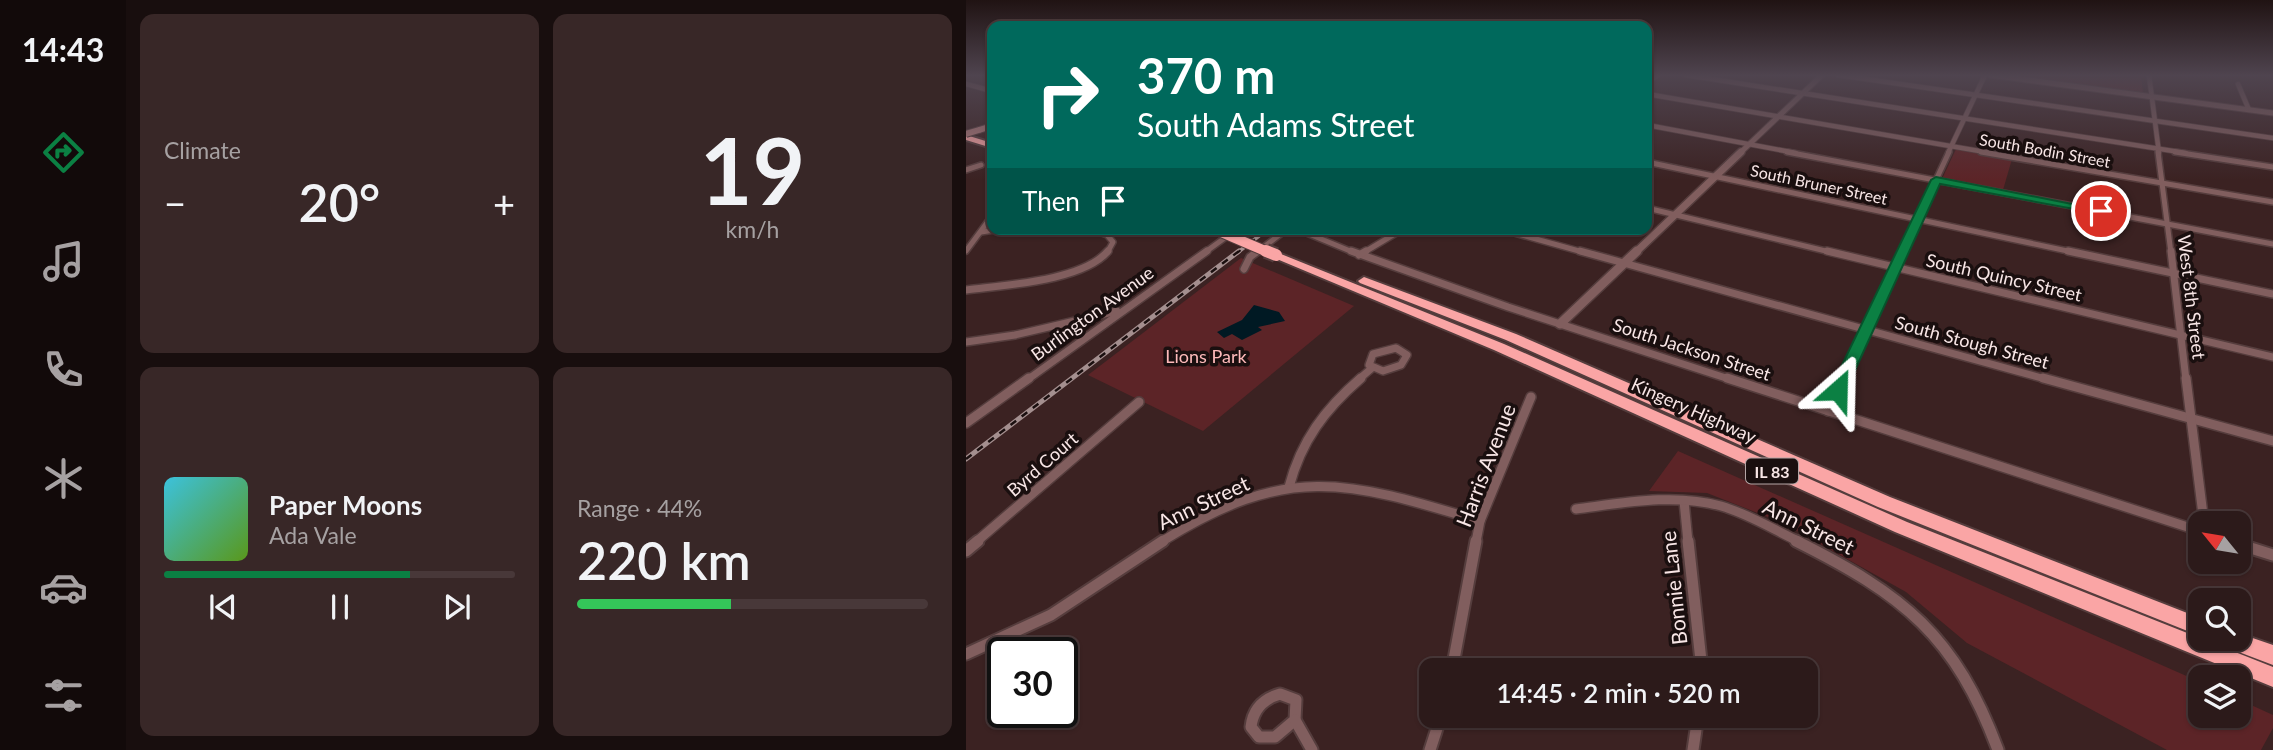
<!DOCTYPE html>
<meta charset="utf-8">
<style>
body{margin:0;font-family:Lato,sans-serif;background:#382727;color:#f1f3f6;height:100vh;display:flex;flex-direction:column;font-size:26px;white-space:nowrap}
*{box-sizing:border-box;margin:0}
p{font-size:23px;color:#a6a1a2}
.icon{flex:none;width:38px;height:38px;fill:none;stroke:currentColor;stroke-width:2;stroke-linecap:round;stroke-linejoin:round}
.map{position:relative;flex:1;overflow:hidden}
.sheet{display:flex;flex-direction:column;gap:14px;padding:14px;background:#180e0e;width:840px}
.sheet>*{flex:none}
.top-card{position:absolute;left:21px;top:21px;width:665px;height:214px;border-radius:14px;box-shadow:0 2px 5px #0004,0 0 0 2px #483839;background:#00695c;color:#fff;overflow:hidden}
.needle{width:46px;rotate:300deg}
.tools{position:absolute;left:1222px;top:511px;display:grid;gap:14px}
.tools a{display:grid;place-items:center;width:63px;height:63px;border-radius:14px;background:#2c1a1a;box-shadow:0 2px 5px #0004,0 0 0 2px #483839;font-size:35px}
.speed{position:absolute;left:21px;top:637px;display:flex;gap:14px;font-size:35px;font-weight:700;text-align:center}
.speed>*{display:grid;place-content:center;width:91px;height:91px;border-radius:50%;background:#2c1a1a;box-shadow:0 2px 5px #0004,0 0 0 2px #483839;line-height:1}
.speed .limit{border:4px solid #111;border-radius:10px;background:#fff;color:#111}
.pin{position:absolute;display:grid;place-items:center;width:60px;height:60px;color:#fff;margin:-30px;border:4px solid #fff;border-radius:50%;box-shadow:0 2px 7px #0007}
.me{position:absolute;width:77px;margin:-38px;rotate:25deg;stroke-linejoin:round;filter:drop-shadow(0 0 5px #0008)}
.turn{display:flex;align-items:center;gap:24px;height:147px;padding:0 35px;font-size:32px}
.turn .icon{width:91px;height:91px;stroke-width:2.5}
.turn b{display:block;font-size:49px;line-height:60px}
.then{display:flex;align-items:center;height:66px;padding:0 35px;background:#0003;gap:14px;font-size:26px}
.big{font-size:52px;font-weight:600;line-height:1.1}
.sheet .card{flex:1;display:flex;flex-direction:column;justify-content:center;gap:10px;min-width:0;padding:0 24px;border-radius:14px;background:#382727}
.sheet .dial{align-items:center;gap:0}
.dial b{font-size:91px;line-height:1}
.song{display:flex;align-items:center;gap:21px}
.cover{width:84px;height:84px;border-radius:10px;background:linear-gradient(135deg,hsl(190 70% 55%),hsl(90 70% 35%))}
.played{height:7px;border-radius:4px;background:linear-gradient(90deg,#0b8043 70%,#483839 70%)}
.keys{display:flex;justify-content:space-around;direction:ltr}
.heat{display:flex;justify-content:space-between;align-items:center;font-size:38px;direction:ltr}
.charge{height:10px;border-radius:5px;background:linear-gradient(90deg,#34c759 44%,#483839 0)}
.sheet .tiles{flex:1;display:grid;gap:14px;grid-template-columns:repeat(2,1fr)}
.trip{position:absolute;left:453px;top:658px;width:399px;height:70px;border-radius:14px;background:#2c1a1a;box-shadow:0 2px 5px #0004,0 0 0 2px #483839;font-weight:600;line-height:70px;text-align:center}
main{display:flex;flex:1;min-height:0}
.menu{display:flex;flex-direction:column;width:126px;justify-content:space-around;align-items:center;background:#120a0a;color:#a6a1a2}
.menu .icon{width:49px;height:49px}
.menu .selected{color:#0b8043}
.menu b{font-size:32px;color:#f1f3f6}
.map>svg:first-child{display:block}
.green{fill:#5c2427}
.water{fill:#001923}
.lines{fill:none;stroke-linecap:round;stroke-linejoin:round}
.minor-far4-casing{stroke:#553d3d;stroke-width:6}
.minor-far3-casing{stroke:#553d3d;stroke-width:8}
.minor-far2-casing{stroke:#553d3d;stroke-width:10}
.minor-far1-casing{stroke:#553d3d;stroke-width:12}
.minor-casing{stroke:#553d3d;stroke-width:15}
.tertiary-far2-casing{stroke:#553d3d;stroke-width:7}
.tertiary-far1-casing{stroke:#553d3d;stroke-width:10}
.tertiary-casing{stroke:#553d3d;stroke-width:12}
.secondary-casing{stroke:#553d3d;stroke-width:8}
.motorway-casing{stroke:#553d3d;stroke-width:4}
.minor-far4{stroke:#815e5e;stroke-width:4.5}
.minor-far3{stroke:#815e5e;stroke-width:5}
.minor-far2{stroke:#815e5e;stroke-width:7}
.minor-far1{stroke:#815e5e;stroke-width:9}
.minor{stroke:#815e5e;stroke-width:11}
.tertiary-far2{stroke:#815e5e;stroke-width:5}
.tertiary-far1{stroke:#815e5e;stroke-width:7}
.tertiary{stroke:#815e5e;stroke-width:9}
.secondary{stroke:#b17b7b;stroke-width:6}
.motorway{fill:#faa5a5;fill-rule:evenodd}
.rail-far1-casing{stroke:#a48f8f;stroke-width:3.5}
.rail-casing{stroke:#a48f8f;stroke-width:5}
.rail-far1{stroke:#1a0f0f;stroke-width:2;stroke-dasharray:4.5;stroke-linecap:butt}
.rail{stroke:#1a0f0f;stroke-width:2.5;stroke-dasharray:7;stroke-linecap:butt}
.secondary-bridge-casing{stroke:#553d3d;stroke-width:8;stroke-linecap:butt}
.motorway-bridge-far1-casing{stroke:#553d3d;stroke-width:12;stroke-linecap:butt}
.motorway-bridge-casing{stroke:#553d3d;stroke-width:16;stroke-linecap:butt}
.secondary-bridge{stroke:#b17b7b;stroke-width:6}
.motorway-bridge-far1{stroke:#faa5a5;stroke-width:10}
.motorway-bridge{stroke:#faa5a5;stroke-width:12}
.route{fill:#0b8043;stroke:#07532c;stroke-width:2}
.labels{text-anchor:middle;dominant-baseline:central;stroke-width:7;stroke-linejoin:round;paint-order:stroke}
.far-street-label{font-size:16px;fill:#f8e6e6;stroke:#1a0f0f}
.shield{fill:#1a0f0f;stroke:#b5a6a6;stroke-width:2}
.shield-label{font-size:16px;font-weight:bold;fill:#f8e6e6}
.street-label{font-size:18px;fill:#f8e6e6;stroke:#1a0f0f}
.park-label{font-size:18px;fill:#febaba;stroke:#1a0f0f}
.near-street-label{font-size:21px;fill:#f8e6e6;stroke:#1a0f0f}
</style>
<main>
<nav class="menu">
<b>14:43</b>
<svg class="icon selected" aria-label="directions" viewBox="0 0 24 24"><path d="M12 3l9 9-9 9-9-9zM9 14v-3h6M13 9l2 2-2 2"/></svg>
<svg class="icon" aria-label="music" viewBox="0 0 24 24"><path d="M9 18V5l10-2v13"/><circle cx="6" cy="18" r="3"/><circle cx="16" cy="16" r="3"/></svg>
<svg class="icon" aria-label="phone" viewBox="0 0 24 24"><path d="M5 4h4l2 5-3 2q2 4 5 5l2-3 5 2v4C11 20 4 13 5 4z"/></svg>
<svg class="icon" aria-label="climate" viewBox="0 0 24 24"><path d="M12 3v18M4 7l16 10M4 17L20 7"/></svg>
<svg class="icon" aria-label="car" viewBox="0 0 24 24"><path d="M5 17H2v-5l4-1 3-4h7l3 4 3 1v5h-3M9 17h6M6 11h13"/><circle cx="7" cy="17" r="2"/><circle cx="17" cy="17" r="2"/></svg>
<svg class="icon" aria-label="filters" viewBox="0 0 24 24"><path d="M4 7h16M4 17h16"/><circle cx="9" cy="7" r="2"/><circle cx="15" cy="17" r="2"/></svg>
</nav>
<section class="sheet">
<div class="tiles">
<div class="card"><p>Climate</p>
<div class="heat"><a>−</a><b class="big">20°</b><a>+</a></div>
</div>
<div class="card dial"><b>19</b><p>km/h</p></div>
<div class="card">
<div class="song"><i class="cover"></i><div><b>Paper Moons</b><p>Ada Vale</p></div></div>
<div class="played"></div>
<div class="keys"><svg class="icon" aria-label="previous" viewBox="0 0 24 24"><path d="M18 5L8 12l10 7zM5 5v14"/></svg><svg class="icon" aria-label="pause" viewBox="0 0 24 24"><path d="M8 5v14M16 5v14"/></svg><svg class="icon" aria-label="next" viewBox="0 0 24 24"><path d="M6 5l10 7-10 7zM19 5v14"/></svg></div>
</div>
<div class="card"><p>Range · 44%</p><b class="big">220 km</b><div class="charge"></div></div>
</div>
</section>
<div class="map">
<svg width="1307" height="750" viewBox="0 0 1307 750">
<rect width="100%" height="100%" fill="#3b2222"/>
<g class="green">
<path d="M 1038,75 L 1175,75 L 1177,93 Z"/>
<path d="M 990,149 L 1046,159 L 1037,190 L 976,179 Z"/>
<path d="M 275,258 L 388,306 L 237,431 L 122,375 Z"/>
<path d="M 712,451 L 1234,682 L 1234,716 L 1272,716 L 1272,699 L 1307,715 L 1307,728 L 1295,750 L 1201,750 L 1001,643 L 940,592 L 817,523 L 741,493 L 683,491 Z"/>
</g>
<path class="water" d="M 288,305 L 313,312 L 319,321 L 292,327 L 296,330 L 276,340 L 266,334 L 258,338 L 251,332 L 276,320 Z"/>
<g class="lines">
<g class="minor-far4-casing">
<g id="minor-far4">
<path d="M 720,75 L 1220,153"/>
<path d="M 872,75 L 1307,138"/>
<path d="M 1183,75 L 1193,153"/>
<path d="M 681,82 L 692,75"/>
<path d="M 0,84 L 26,91"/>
<path d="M 1272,84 L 1283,110"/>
<path d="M 681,94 L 1025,153"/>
<path d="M 681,125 L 830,153"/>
<path d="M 982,153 L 1019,75"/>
</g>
</g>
<g class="minor-far3-casing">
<g id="minor-far3">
<path d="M 821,152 L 1307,244"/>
<path d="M 1015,152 L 1307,202"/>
<path d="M 1192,152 L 1205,253"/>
<path d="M 1209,152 L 1307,167"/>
<path d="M 681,162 L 1111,253"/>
<path d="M 0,170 L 15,165"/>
<path d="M 681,208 L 868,253"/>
<path d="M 126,229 L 141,235 L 147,242 L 141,253"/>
<path d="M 331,229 L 389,253"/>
<path d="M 534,229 L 620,253"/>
<path d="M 15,232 L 35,229"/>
<path d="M 0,251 L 26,216"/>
<path d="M 238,253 L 271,229"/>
<path d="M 290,253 L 321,229"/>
<path d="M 397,253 L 437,229"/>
<path d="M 936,253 L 983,152"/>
</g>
</g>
<g class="minor-far2-casing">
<g id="minor-far2">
<path d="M 385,251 L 542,307 L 766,380"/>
<path d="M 614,251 L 1083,380"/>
<path d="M 861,251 L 1307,357"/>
<path d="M 1102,251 L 1307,294"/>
<path d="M 1205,251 L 1220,380"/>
<path d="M 393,255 L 400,251"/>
<path d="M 278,269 L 284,257 L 292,251"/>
<path d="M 0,290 C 38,285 117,281 142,251"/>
<path d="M 0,342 L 49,335 L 151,311"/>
<path d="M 430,348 L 441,355 L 435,365 L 417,371 L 403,365 L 407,354 Z"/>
<path d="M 61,380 L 241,251"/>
<path d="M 392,380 L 406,368"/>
<path d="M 877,380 L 937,251"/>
</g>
</g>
<g class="minor-far1-casing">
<g id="minor-far1">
<path d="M 761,378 L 1234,531"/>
<path d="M 1077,378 L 1307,441"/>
<path d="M 1220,378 L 1238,523"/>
<path d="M 862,411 L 877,378"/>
<path d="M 0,423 L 63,378"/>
<path d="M 323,487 C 335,441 359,409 395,378"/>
<path d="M 718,501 L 722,542"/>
<path d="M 610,509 C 657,503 708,493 755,506 C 783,514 808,530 834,542"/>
<path d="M 10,542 L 173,402"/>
<path d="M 195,542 C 321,463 379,480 514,521"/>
<path d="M 510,542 L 514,521 L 565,397"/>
</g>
</g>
<g class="minor-casing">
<g id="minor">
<path d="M 722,541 L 736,670"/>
<path d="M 830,541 C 938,595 989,635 1032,750"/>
<path d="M 1272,544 L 1307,555"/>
<path d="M 0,551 L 12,541"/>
<path d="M 0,654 L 85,615 L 197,541"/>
<path d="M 486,670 L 510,541"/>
<path d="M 314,694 L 330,700 L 329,720 L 309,737 L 293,737 L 285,727 C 287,709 297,699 314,694 Z"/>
<path d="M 329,720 L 346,750"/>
<path d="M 464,750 L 475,716"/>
<path d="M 727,750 L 732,716"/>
</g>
</g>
<g class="tertiary-far2-casing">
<g id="tertiary-far2">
<path d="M 1024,75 L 1307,113"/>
<path d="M 774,153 L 856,75"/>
</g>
</g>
<g class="tertiary-far1-casing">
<path id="tertiary-far1" d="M 669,253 L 775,152"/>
</g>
<g class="tertiary-casing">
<path id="tertiary" d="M 594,324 L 671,251"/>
</g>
<g class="secondary-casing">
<path id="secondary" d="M 13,130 L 26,126"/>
</g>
<g class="motorway-casing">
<g id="motorway">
<path d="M 0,135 L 26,143 L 26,148 L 0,140 Z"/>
<path d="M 310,252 L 538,344 L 941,522 L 1307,667 L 1307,687 L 929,532 L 528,350 L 306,257 L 306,253 Z"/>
<path d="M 398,277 L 550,334 L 924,497 L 1234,618 L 1234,636 L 912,507 L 540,340 L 394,283 L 392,281 Z"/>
<path d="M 1272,633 L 1307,645 L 1307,665 L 1257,646 L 1254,639 L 1272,639 Z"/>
</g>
</g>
<use href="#minor-far4" class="minor-far4"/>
<use href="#minor-far3" class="minor-far3"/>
<use href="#minor-far2" class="minor-far2"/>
<use href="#minor-far1" class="minor-far1"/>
<use href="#minor" class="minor"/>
<use href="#tertiary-far2" class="tertiary-far2"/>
<use href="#tertiary-far1" class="tertiary-far1"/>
<use href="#tertiary" class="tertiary"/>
<use href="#secondary" class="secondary"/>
<use href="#motorway" class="motorway"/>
<g class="rail-far1-casing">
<path id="rail-far1" d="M 271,253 L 302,229"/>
</g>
<g class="rail-casing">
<path id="rail" d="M 0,459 L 273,251"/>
</g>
<use href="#rail-far1" class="rail-far1"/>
<use href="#rail" class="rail"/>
<g class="secondary-bridge-casing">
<path id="secondary-bridge" d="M 0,134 L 13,130"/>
</g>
<g class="motorway-bridge-far1-casing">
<path id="motorway-bridge-far1" d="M 248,229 L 304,253"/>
</g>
<g class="motorway-bridge-casing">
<path id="motorway-bridge" d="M 300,251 L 310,255"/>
</g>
<use href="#secondary-bridge" class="secondary-bridge"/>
<use href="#motorway-bridge-far1" class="motorway-bridge-far1"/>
<use href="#motorway-bridge" class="motorway-bridge"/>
</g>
<linearGradient id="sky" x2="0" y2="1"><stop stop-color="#201313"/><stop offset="0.42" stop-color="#4f444f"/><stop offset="1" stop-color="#4f444f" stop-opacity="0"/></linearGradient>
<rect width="1307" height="180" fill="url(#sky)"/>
<path class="route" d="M 970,177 L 1141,211 L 1135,214 L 974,184 L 880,390 L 878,393 L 866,393 L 864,390 L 965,180 Z"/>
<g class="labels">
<g class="far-street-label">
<text transform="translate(1079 150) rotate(10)">South Bodin Street</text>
<text transform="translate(853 184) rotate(12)">South Bruner Street</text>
</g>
<rect class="shield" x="780" y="458.5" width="52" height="25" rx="5"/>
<g class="shield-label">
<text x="806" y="471">IL 83</text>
</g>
<g class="street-label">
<text transform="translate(1038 277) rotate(13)">South Quincy Street</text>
<text transform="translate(1226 297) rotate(83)">West 8th Street</text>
<text transform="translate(126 313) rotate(-36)">Burlington Avenue</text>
<text transform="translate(1006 342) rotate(15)">South Stough Street</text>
<text transform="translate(726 349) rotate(18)">South Jackson Street</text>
<text transform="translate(728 410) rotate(24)">Kingery Highway</text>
<text transform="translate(76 464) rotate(-41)">Byrd Court</text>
</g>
<g class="park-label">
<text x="240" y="356">Lions Park</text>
</g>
<g class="near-street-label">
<text transform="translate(519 465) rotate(-69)">Harris Avenue</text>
<text transform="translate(237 502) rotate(-25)">Ann Street</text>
<text transform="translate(843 526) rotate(26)">Ann Street</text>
<text transform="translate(707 588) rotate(-96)">Bonnie Lane</text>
</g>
</g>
</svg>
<div class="tools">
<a><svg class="needle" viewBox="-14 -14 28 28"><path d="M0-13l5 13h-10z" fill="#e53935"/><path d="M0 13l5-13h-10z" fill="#a6a1a2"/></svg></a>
<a><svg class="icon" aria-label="search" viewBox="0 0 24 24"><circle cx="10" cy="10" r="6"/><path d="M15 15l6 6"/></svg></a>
<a><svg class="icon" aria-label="layers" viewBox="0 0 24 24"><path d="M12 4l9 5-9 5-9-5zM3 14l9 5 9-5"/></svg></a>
</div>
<div class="speed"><div class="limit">30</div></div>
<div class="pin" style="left:1135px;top:211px;background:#d93025"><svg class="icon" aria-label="arrive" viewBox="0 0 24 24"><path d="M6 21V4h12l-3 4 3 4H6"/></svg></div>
<svg class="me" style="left:872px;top:390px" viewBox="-20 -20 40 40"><path d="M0-17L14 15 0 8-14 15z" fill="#0b8043" stroke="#fff" stroke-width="4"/></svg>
<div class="trip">14:45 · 2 min · 520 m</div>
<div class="top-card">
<div class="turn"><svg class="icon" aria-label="right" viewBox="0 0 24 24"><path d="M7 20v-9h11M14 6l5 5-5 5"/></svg><div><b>370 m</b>South Adams Street</div></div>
<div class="then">Then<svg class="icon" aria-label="arrive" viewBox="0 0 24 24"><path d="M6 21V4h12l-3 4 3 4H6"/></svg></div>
</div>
</div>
</main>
